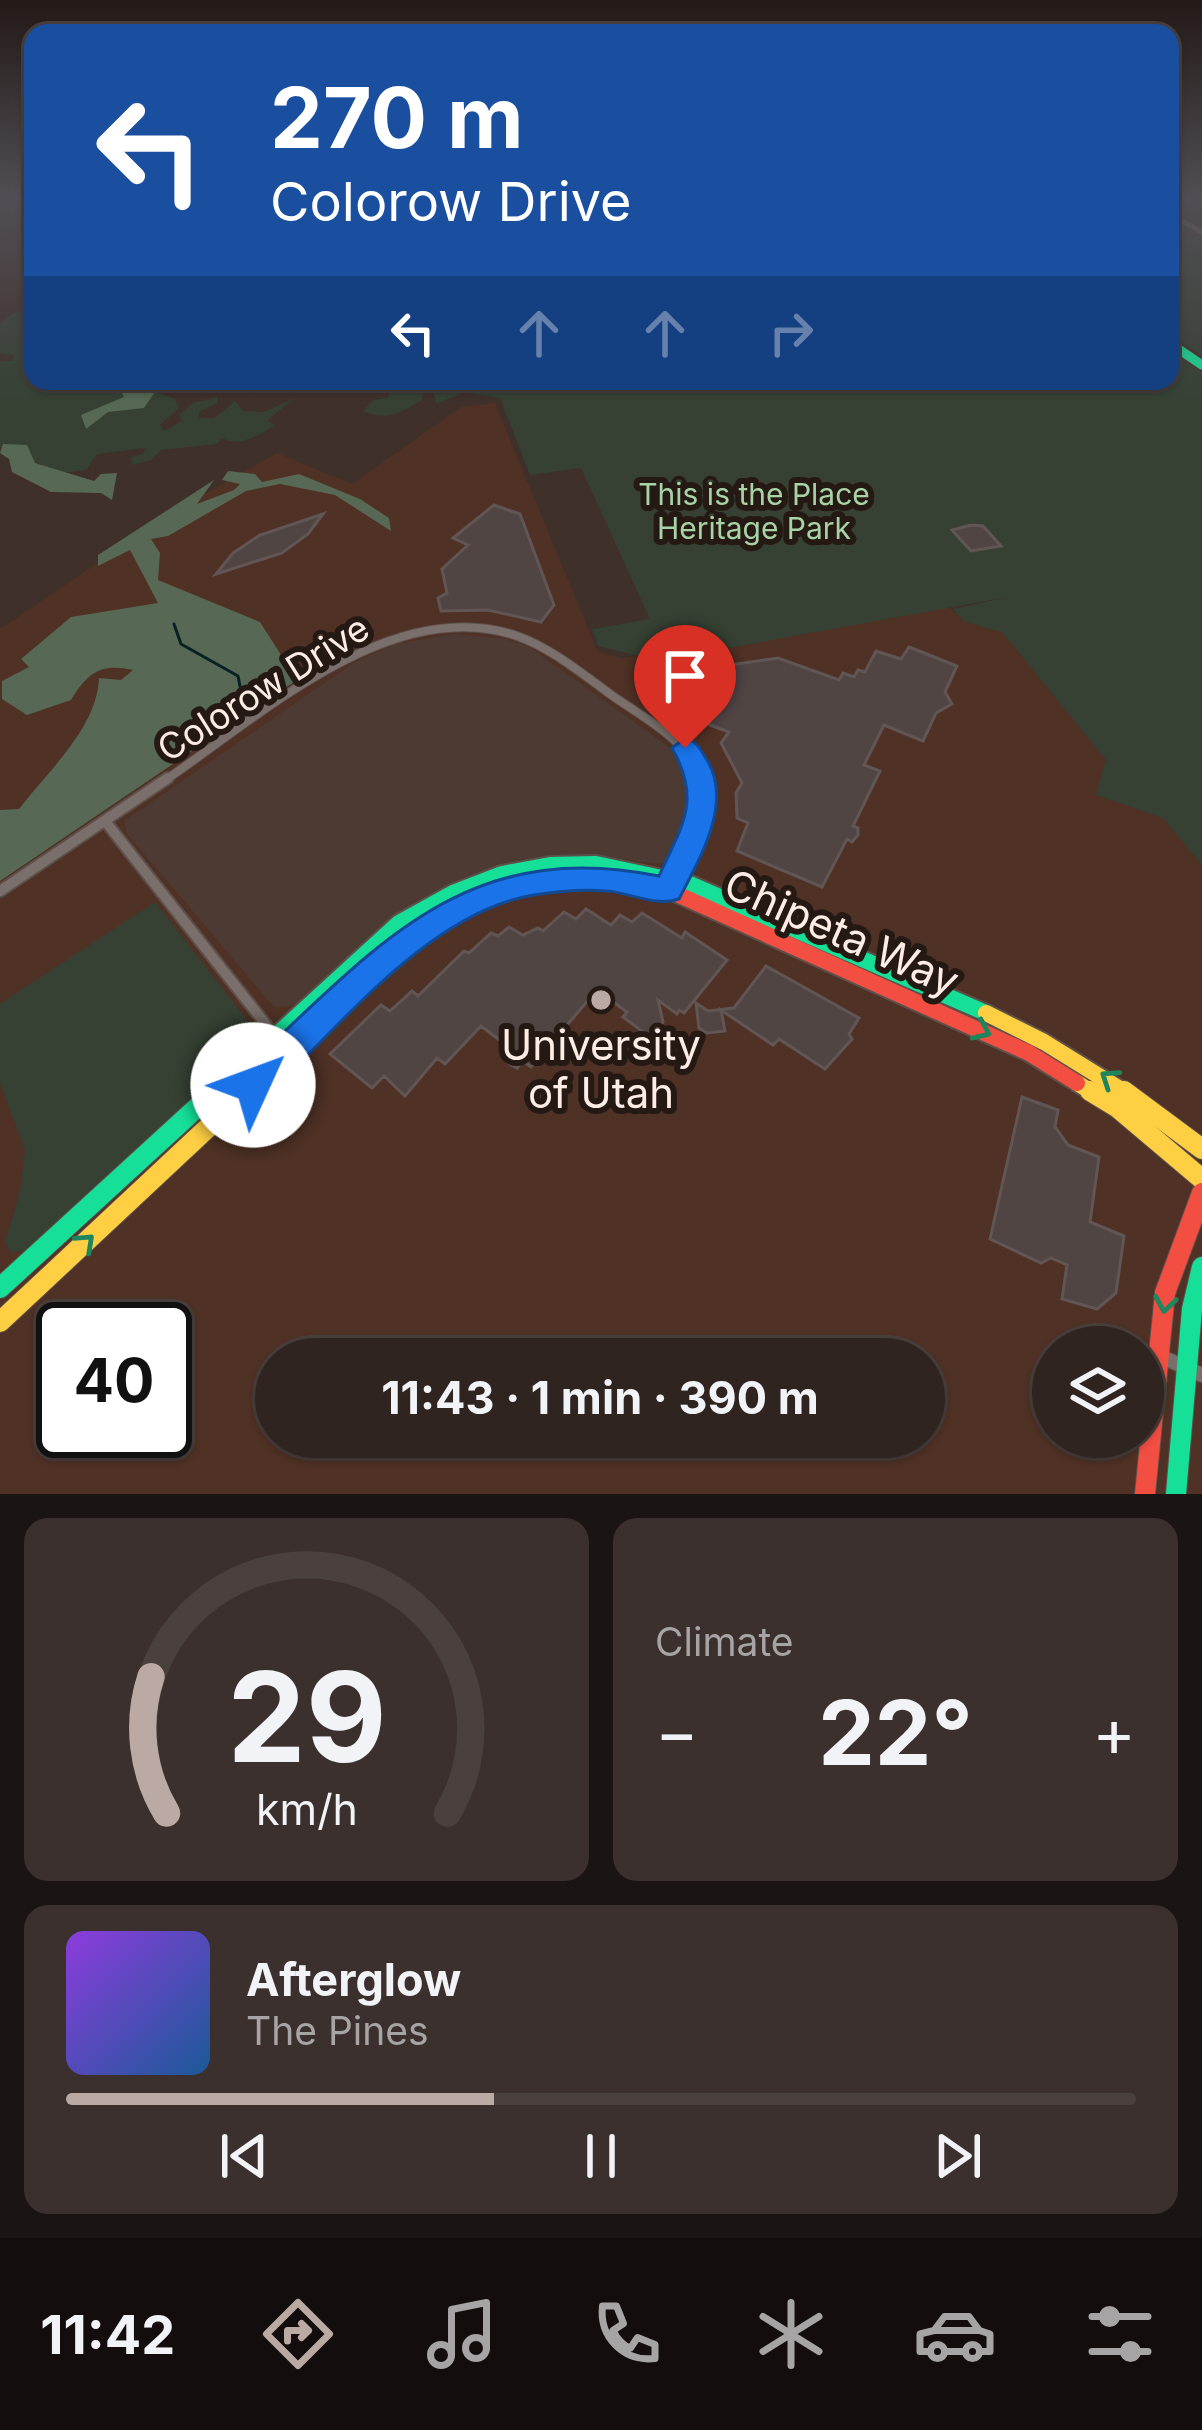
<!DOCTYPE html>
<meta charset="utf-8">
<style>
body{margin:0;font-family:Inter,sans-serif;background:#3b302d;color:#f1f3f6;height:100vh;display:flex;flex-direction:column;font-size:45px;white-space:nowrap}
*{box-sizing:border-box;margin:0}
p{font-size:39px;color:#a7a4a5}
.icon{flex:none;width:66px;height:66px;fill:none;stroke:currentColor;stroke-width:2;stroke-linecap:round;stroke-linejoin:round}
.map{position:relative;height:1494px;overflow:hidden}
.panel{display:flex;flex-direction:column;gap:24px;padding:24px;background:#1a1412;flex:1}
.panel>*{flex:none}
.hud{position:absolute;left:24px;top:24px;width:1155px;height:366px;border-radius:24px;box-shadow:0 3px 9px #0004,0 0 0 3px #4a413e;background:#1a4fa0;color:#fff;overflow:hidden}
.tools{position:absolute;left:1032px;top:1326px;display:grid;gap:24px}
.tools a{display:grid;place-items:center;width:132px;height:132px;border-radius:50%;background:#2f2420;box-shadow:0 3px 9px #0004,0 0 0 3px #4a413e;font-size:60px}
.speed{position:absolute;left:36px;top:1302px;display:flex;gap:24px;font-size:60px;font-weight:700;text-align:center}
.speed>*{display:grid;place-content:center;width:156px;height:156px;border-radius:50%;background:#2f2420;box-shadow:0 3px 9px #0004,0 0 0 3px #4a413e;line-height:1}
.speed .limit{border:6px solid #111;border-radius:18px;background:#fff;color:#111}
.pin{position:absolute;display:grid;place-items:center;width:102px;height:102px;color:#fff;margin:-123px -51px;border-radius:50% 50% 50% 0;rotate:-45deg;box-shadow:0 0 12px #0007}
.pin .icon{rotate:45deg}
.me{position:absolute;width:132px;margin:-66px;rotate:47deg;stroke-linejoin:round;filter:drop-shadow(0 0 9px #0008)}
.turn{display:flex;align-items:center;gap:42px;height:252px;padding:0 48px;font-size:54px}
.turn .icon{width:156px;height:156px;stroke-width:2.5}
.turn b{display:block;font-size:84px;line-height:102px}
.lanes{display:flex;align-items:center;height:114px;padding:0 48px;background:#0003;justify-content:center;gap:60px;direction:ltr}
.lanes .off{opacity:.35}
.big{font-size:90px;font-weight:700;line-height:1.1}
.panel .card{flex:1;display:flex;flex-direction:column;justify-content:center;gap:18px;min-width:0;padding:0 42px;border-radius:24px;background:#3b302d}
.panel .dial{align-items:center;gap:0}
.dial svg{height:312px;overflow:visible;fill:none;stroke:#4a413e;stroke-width:7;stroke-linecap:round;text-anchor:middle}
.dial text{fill:#f1f3f6;stroke:none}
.song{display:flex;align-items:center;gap:36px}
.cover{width:144px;height:144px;border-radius:18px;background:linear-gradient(135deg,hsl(270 70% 55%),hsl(210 70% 35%))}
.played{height:12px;border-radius:6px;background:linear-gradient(90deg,#bbaaa4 40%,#4a413e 40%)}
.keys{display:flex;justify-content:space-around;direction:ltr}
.heat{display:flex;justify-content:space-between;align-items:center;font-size:66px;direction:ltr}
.panel .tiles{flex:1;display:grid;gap:24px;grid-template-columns:1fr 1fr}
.card:last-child{grid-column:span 2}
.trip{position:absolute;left:255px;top:1338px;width:690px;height:120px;border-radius:60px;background:#2f2420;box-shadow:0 3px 9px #0004,0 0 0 3px #4a413e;font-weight:700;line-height:120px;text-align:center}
.menu{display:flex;height:192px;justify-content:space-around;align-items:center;background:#130e0d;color:#a7a4a5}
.menu .icon{width:84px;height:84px}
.menu .active{color:#bbaaa4}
.menu b{font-size:54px;color:#f1f3f6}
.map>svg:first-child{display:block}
.built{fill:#4f3125;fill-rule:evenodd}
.medical{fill:#4d3a32}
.green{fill:#364133}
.forest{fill:#576954}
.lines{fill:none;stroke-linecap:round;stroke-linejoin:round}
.stream{stroke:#072224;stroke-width:3}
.building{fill:#514544;stroke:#625655;stroke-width:3}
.street-far3-casing{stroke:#5d4f4a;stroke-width:6}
.street-far2-casing{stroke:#5d4f4a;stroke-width:10}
.street-far1-casing{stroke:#5d4f4a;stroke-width:14}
.street-casing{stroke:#5d4f4a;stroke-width:16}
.fast-far3-casing{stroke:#5d4f4a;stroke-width:9}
.fast-far2-casing{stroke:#5d4f4a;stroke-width:10}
.fast-far1-casing{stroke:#5d4f4a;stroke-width:20}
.fast-casing{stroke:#5d4f4a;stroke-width:22}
.slow-far1-casing{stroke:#5d4f4a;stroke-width:20}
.slow-casing{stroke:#5d4f4a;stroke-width:22}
.jam-far1-casing{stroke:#5d4f4a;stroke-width:20}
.jam-casing{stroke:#5d4f4a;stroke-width:22}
.street-far3{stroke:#7a6f6b;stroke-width:4.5}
.street-far2{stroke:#7a6f6b;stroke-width:8}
.street-far1{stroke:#7a6f6b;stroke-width:10}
.street{stroke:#7a6f6b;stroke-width:14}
.fast-far3{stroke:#16e098;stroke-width:8}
.fast-far2{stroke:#16e098;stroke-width:9}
.fast-far1{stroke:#16e098;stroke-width:16}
.fast{stroke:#16e098;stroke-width:20}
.slow-far1{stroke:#ffcf43;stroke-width:16}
.slow{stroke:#ffcf43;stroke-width:20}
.jam-far1{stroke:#f24e42;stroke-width:16}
.jam{stroke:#f24e42;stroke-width:20}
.oneway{stroke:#1d865d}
.route{fill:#1a73e8;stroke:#114b97;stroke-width:3}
.poi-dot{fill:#bbaaa4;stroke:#251914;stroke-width:4.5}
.labels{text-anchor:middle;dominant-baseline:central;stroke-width:12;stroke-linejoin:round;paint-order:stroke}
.far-park-label{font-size:30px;fill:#a8d3a6;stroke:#251914}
.street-label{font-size:36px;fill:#feece5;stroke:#251914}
.near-street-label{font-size:42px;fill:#feece5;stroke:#251914}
.near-poi-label{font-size:42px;fill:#feece5;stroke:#251914}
</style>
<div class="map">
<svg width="1202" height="1494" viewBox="0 0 1202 1494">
<rect width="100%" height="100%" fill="#3f302a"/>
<path class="built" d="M 495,403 L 598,652 L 622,658 L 948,605 L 955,613 L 1202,568 L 1202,1494 L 0,1494 L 0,629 L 171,513 L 277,453 L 352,484 L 461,407 ZM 63,1329 L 165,1329 L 165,1431 L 63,1431 ZM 1053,1347 L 1143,1347 L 1143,1437 L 1053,1437 ZM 276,1359 L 924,1359 L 924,1437 L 276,1437 Z"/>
<path class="medical" d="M 454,634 L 506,639 L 531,648 L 679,754 L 691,774 L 694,801 L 674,853 L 667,862 L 656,864 L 594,855 L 535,859 L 468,877 L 405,911 L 298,1005 L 274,1007 L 127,834 L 124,821 L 355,662 L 395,644 Z"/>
<g class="green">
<path d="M 1170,218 L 1202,236 L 1202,356 L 1170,334 Z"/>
<path d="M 33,310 L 33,381 L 116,381 L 124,398 L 108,412 L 155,392 L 175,399 L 179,408 L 160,425 L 164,431 L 182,421 L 179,415 L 193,403 L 217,397 L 217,403 L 199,412 L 199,418 L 214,418 L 235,401 L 243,411 L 264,412 L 293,399 L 267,421 L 276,425 C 259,434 242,448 222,438 L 217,444 L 161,450 L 151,460 L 132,465 L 131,457 L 143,454 L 145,448 L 97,454 L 86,470 L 61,473 L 0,447 L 0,361 L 11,361 L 15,355 L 0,353 L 0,323 L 14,313 Z"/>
<path d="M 1170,351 L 1202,372 L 1202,865 L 1163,818 L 1096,795 L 1106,760 L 1003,633 L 963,621 L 953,609 L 1008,597 L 657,661 L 598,646 L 592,629 L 650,619 L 581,468 L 530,475 L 500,398 L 464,392 L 436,404 L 432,387 L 423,391 L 422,400 C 402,412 385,422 363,411 L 374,400 L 388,398 L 391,381 L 1170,381 Z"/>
<path d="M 155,902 L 259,1035 L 47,1235 L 27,1251 L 10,1252 L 5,1242 L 20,1192 L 25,1150 L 0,1083 L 0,1004 Z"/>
</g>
<g class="forest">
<path d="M 116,381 L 204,381 L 201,386 L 155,392 L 144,408 L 108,412 L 86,429 L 81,415 L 124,397 Z"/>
<path d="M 3,444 L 27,445 L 35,463 L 94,481 L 101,474 L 117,473 L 112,500 L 101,493 L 51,492 L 12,472 L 9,459 L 0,453 Z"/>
<path d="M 228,471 L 255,474 L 262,482 L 299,474 L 360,499 L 389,518 L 391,531 L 335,495 L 280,484 L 246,491 L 168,536 L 151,539 L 160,553 L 158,580 L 260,622 L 297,680 L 0,881 L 0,810 L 19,809 C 48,771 97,728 99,678 L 121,680 L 133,670 C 101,663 88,672 71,700 L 27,715 L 2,699 L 2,681 L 29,667 L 21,659 L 71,617 L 158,603 L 130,550 L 98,566 L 98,555 L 214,480 L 197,504 L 234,490 L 240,484 L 222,480 Z"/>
</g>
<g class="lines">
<path class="stream" d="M 174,624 L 181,644 L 238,676 L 243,702"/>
</g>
<g class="building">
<path d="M 494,505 L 520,514 L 554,605 L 541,622 L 488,610 L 441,611 L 438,598 L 447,593 L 442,569 L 468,545 L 453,538 Z"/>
<path d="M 323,514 L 308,534 L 282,553 L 216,574 L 233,553 L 260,535 Z"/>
<path d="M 971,525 L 983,526 L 1001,546 L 971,551 L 952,530 Z"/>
<path d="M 909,647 L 957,666 L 945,692 L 952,704 L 936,713 L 923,741 L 884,725 L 864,765 L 880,771 L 853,826 L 858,828 L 858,835 L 852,842 L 847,839 L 822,887 L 737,851 L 748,823 L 737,818 L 736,793 L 742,783 L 721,743 L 729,732 L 683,715 L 717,667 L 778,658 L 839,680 L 843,673 L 854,677 L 858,670 L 865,672 L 876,651 L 901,659 Z"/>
<path d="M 586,909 L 611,925 L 620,915 L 632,922 L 642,913 L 682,938 L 685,932 L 727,960 L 684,1013 L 679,1010 L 677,1014 L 658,1000 L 663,1022 L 650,1037 L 623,1017 L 627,1012 L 597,990 L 531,1067 L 523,1061 L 517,1068 L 508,1063 L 510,1048 L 481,1026 L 445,1064 L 437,1058 L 405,1096 L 384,1076 L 372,1088 L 330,1054 L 381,1005 L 390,1011 L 412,991 L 418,996 L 464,951 L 469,953 L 491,933 L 498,936 L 509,927 L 523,935 L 538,928 L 543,931 L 564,912 L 576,919 Z"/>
<path d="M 766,966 L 859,1018 L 849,1034 L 852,1039 L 825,1069 L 779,1039 L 773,1045 L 721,1010 L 725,1031 L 707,1033 L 699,1028 L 696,1003 L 708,1011 L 734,1008 Z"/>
<path d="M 1022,1097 L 1058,1110 L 1055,1127 L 1068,1145 L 1099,1157 L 1090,1222 L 1124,1236 L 1116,1293 L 1097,1309 L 1062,1299 L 1067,1265 L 1051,1258 L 1041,1263 L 990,1239 Z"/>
</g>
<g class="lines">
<g class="street-far3-casing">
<path id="street-far3" d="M 1170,214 L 1202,232"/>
</g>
<g class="street-far2-casing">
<path id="street-far2" d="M 164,781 C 259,717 392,593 517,636 C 551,648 581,673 610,694 C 645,719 688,739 701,781"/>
</g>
<g class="street-far1-casing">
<g id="street-far1">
<path d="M 105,821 L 275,1036"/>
<path d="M 673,877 L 700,812 L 700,778"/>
<path d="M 0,891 L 168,778"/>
</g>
</g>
<g class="street-casing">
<path id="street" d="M 1158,1355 L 1202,1375"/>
</g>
<g class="fast-far3-casing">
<path id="fast-far3" d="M 1170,343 L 1176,347"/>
</g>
<g class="fast-far2-casing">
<path id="fast-far2" d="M 1171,344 L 1202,365"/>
</g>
<g class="fast-far1-casing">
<path id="fast-far1" d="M 212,1094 L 399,923 L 453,893 L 502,874 L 550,865 L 596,864 L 690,884 L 986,1013"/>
</g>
<g class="fast-casing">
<g id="fast">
<path d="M 0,1288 L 215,1091"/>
<path d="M 1176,1494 L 1192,1309 L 1202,1267"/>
</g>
</g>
<g class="slow-far1-casing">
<g id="slow-far1">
<path d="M 986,1013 L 1044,1042 L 1128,1094"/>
<path d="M 1077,1083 L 1095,1094"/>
<path d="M 243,1094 L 411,937"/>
</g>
</g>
<g class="slow-casing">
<g id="slow">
<path d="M 1090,1091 L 1118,1108 L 1202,1179"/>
<path d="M 1124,1091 L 1202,1149"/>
<path d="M 0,1322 L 247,1091"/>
</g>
</g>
<g class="jam-far1-casing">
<path id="jam-far1" d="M 411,937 L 440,918 L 502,891 L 567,879 L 634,883 L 668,890 L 1029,1053 L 1077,1083"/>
</g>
<g class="jam-casing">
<path id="jam" d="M 1145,1494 L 1165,1293 L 1202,1193"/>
</g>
<use href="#street-far3" class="street-far3"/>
<use href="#street-far2" class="street-far2"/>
<use href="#street-far1" class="street-far1"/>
<use href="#street" class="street"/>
<use href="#fast-far3" class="fast-far3"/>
<use href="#fast-far2" class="fast-far2"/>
<use href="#fast-far1" class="fast-far1"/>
<use href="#fast" class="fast"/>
<use href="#slow-far1" class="slow-far1"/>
<use href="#slow" class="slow"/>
<use href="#jam-far1" class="jam-far1"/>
<use href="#jam" class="jam"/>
</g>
<defs><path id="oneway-chevron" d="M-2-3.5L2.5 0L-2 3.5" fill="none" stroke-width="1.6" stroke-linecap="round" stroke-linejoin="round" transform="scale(3)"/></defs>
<g class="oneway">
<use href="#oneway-chevron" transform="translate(982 1031) rotate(24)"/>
<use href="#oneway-chevron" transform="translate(1109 1078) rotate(-146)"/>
<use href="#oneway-chevron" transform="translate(86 1242) rotate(-43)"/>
<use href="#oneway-chevron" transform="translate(1165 1304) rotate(99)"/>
</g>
<linearGradient id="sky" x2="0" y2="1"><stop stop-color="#231a17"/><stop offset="0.49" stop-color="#524e55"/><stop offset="1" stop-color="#524e55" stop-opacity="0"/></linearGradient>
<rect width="1202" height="406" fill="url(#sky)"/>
<path class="route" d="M 685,738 C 697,742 699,747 705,757 C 735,800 700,858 679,899 C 656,907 631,893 607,891 C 583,889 558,891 534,895 C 431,911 338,1028 266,1097 L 253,1102 L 240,1097 L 235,1085 L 240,1073 C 374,951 460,836 659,876 C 682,825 702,801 672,748 Z"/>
<circle class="poi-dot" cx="601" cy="1000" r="12"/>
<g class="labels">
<g class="far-park-label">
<text x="754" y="494">This is the Place<tspan x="754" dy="34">Heritage Park</tspan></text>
</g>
<g class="street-label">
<text transform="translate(263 688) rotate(-32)">Colorow Drive</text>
</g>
<g class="near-street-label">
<text transform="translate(842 932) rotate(24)">Chipeta Way</text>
</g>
<g class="near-poi-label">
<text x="601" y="1044">University<tspan x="601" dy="48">of Utah</tspan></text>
</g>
</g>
</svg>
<div class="tools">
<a><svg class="icon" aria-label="layers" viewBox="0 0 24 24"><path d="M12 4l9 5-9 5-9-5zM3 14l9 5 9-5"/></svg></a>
</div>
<div class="speed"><div class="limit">40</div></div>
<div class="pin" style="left:685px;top:748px;background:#d93025"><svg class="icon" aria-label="arrive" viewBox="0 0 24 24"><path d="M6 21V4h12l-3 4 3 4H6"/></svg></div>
<svg class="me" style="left:253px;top:1085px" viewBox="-20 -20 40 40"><circle r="19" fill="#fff"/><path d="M0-13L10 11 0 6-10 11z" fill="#1a73e8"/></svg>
<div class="trip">11:43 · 1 min · 390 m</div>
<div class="hud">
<div class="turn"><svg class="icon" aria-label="left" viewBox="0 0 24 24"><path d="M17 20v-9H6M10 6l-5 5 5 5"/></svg><div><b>270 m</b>Colorow Drive</div></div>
<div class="lanes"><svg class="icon" aria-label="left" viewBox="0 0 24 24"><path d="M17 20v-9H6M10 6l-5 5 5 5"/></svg><svg class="icon off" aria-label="ahead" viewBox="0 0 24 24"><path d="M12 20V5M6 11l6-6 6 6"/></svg><svg class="icon off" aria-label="ahead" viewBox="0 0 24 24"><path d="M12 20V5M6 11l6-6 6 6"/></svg><svg class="icon off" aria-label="right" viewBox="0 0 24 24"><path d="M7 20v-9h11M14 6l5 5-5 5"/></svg></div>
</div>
</div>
<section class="panel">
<div class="tiles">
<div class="card dial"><svg viewBox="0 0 100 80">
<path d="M14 69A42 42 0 1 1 86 69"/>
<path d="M14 69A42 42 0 0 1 10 34" stroke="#bbaaa4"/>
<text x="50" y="56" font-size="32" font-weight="700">29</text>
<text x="50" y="72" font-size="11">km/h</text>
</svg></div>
<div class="card"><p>Climate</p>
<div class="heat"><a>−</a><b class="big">22°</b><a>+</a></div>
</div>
<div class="card">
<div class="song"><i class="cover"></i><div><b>Afterglow</b><p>The Pines</p></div></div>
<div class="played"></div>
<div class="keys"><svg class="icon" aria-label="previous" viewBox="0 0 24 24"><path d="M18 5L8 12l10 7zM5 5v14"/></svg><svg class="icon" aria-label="pause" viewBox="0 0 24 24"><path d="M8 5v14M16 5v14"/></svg><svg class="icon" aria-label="next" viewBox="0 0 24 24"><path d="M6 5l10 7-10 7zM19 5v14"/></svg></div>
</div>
</div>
</section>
<nav class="menu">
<b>11:42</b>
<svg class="icon active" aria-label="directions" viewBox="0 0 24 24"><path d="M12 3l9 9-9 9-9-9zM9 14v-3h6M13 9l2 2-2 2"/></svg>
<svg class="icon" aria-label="music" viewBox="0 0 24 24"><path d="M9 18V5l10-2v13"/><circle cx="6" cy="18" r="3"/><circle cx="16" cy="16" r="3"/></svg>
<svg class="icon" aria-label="phone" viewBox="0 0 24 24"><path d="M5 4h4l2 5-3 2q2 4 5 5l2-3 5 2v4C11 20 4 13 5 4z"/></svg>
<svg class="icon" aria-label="climate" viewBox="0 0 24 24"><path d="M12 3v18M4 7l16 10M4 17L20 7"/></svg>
<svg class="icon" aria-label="car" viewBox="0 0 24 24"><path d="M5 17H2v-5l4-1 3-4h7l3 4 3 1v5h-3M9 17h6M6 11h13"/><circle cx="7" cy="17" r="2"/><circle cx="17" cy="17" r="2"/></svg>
<svg class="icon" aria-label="filters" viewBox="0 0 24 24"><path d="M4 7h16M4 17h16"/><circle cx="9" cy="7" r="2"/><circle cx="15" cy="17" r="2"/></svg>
</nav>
